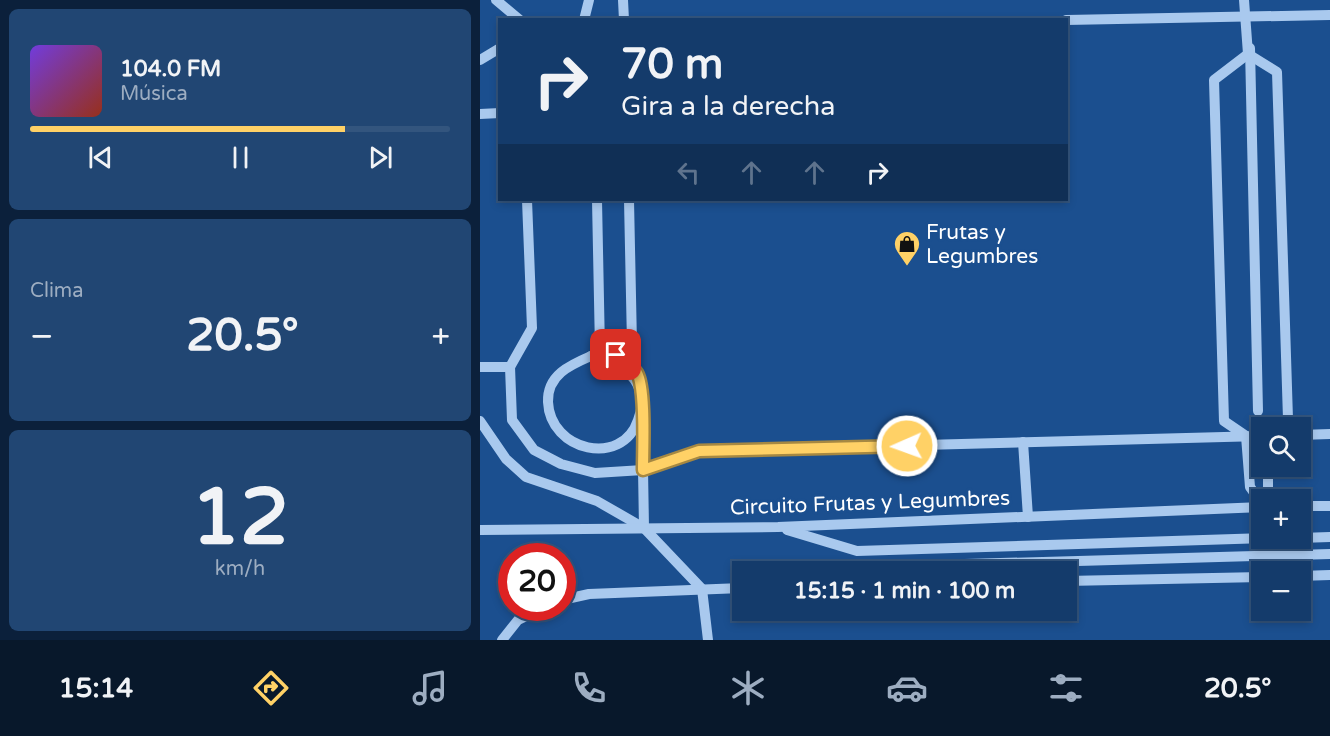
<!DOCTYPE html>
<html lang="es">
<meta charset="utf-8">
<style>
body{margin:0;font-family:"Varela Round",sans-serif;background:#214673;color:#f1f3f6;height:100vh;display:flex;flex-direction:column;font-size:22px;white-space:nowrap}
*{box-sizing:border-box;margin:0}
p{font-size:20px;color:#9dadc1}
.icon{flex:none;width:33px;height:33px;fill:none;stroke:currentColor;stroke-width:2;stroke-linecap:round;stroke-linejoin:round}
.map{position:relative;flex:1;overflow:hidden}
.details{display:flex;flex-direction:column;gap:9px;padding:9px;background:#0b203b;width:480px}
.details>*{flex:none}
.guide{position:absolute;left:18px;top:18px;width:570px;height:183px;border-radius:0px;box-shadow:0 3px 9px #0003,0 0 0 2px #33557e;background:#143b6b;color:#f1f3f6;overflow:hidden}
.tools{position:absolute;left:771px;top:417px;display:grid;gap:12px}
.tools a{display:grid;place-items:center;width:60px;height:60px;border-radius:0px;background:#143b6b;box-shadow:0 3px 9px #0003,0 0 0 2px #33557e;font-size:30px}
.speed{position:absolute;left:18px;top:543px;display:flex;gap:12px;font-size:30px;font-weight:700;text-align:center}
.speed>*{display:grid;place-content:center;width:78px;height:78px;border-radius:50%;background:#143b6b;box-shadow:0 3px 9px #0003,0 0 0 2px #33557e;line-height:1}
.speed .limit{border:9px solid #d22;background:#fff;color:#111}
.pin{position:absolute;display:grid;place-items:center;width:51px;height:51px;color:#fff;margin:-26px;border-radius:12px;box-shadow:0 3px 9px #0006}
.me{position:absolute;width:66px;margin:-33px;rotate:268deg;stroke-linejoin:round;filter:drop-shadow(0 0 4px #0008)}
.turn{display:flex;align-items:center;gap:21px;height:126px;padding:0 24px;font-size:27px}
.turn .icon{width:78px;height:78px;stroke-width:2.5}
.turn b{display:block;font-size:42px;line-height:51px}
.lanes{display:flex;align-items:center;height:57px;padding:0 24px;background:#0003;justify-content:center;gap:30px;direction:ltr}
.lanes .off{opacity:.35}
.big{font-size:45px;font-weight:700;line-height:1.1}
.details .tile{flex:1;display:flex;flex-direction:column;justify-content:center;gap:9px;min-width:0;padding:0 21px;border-radius:9px;background:#214673}
.details .dial{align-items:center;gap:0}
.dial b{font-size:78px;line-height:1}
.song{display:flex;align-items:center;gap:18px}
.cover{width:72px;height:72px;border-radius:9px;background:linear-gradient(135deg,hsl(260 70% 55%),hsl(10 70% 35%))}
.played{height:6px;border-radius:3px;background:linear-gradient(90deg,#ffd166 75%,#33557e 75%)}
.keys{display:flex;justify-content:space-around;direction:ltr}
.heat{display:flex;justify-content:space-between;align-items:center;font-size:33px;direction:ltr}
.trip{position:absolute;left:252px;top:561px;width:345px;height:60px;border-radius:0px;background:#143b6b;box-shadow:0 3px 9px #0003,0 0 0 2px #33557e;font-weight:700;line-height:60px;text-align:center}
.tab-bar{display:flex;height:96px;justify-content:space-around;align-items:center;background:#08182b;color:#9dadc1}
.tab-bar .icon{width:42px;height:42px}
.tab-bar .on{color:#ffd166}
.tab-bar b{font-size:27px;color:#f1f3f6}
main{display:flex;flex:1;min-height:0}
.map>svg:first-child{display:block}
.lines{fill:none;stroke-linecap:round;stroke-linejoin:round}
.minor{stroke:#a9c9ee;stroke-width:10}
.minor-bridge{stroke:#a9c9ee;stroke-width:10}
.route-casing{stroke:#a68842;stroke-width:15}
.route{stroke:#ffd166;stroke-width:10}
.labels{text-anchor:middle;dominant-baseline:central;stroke-width:6;stroke-linejoin:round;paint-order:stroke}
.poi-label{font-size:21px;fill:#fff;stroke:#1b4f8f;text-anchor:start}
.street-label{font-size:21px;fill:#fff;stroke:#1b4f8f}
</style>
<main>
<section class="details">
<div class="tile">
<div class="song"><i class="cover"></i><div><b>104.0 FM</b><p>Música</p></div></div>
<div class="played"></div>
<div class="keys"><svg class="icon" aria-label="previous" viewBox="0 0 24 24"><path d="M18 5L8 12l10 7zM5 5v14"/></svg><svg class="icon" aria-label="pause" viewBox="0 0 24 24"><path d="M8 5v14M16 5v14"/></svg><svg class="icon" aria-label="next" viewBox="0 0 24 24"><path d="M6 5l10 7-10 7zM19 5v14"/></svg></div>
</div>
<div class="tile"><p>Clima</p>
<div class="heat"><a>−</a><b class="big">20.5°</b><a>+</a></div>
</div>
<div class="tile dial"><b>12</b><p>km/h</p></div>
</section>
<div class="map">
<svg width="850" height="640" viewBox="0 0 850 640">
<rect width="100%" height="100%" fill="#1b4f8f"/>
<g class="lines">
<g class="minor">
<path d="M 16,0 L 40,20"/>
<path d="M 143,0 L 144,20"/>
<path d="M 104,20 L 109,0"/>
<path d="M 586,20 L 850,15"/>
<path d="M 770,48 L 778,411"/>
<path d="M 0,60 L 20,48"/>
<path d="M 0,114 L 20,113"/>
<path d="M 117,200 L 120,350"/>
<path d="M 149,200 L 152,344"/>
<path d="M 111,356 C 142,353 152,358 162,388"/>
<path d="M 0,367 L 30,367 L 52,328 L 47,200"/>
<path d="M 30,367 L 32,420 L 54,450 L 81,464 L 115,473 L 163,470 L 219,451 L 782,436"/>
<path d="M 162,409 L 164,528"/>
<path d="M 0,421 L 26,459 L 46,477 L 117,501 L 164,528 L 222,589 L 228,640"/>
<path d="M 820,435 L 850,434"/>
<path d="M 543,442 L 548,517"/>
<path d="M 780,501 L 788,488 L 788,466"/>
<path d="M 820,506 L 850,506"/>
<path d="M 0,530 L 298,527 L 782,507"/>
<path d="M 307,530 L 377,551 L 786,538"/>
<path d="M 820,538 L 850,537"/>
<path d="M 356,572 L 378,567 L 850,554"/>
<path d="M 820,576 L 850,575"/>
<path d="M 586,581 L 782,577"/>
<path d="M 82,600 L 109,594 L 262,588"/>
<path d="M 22,640 L 38,620 L 63,608"/>
</g>
<g class="minor-bridge">
<path d="M 764,0 L 768,54"/>
<path d="M 768,54 L 734,80 L 744,421 L 766,436 L 770,487 L 780,501 L 782,529"/>
<path d="M 768,54 L 797,72 L 808,419 L 798,428"/>
<path d="M 111,356 C 90,365 67,375 68,402 C 70,451 142,468 158,420 C 162,410 163,399 159,388 C 153,372 133,361 120,350"/>
</g>
</g>
<g class="lines">
<g class="route-casing">
<path id="route" d="M 136,355 C 144,360 152,365 157,373 C 166,389 163,449 163,470 L 219,451 L 427,446"/>
</g>
<use href="#route" class="route"/>
</g>
<defs>
<g id="shop-pin" transform="scale(1.35)"><path d="M0 17L-7.5 6A9.5 9.5 0 1 1 7.5 6Z" fill="#ffd166" stroke="#1b4f8f"/><path d="M-5-2.5h2.3a2.7 3.5 0 0 1 5.4 0H5L5.5 6h-11ZM-1.5-2.5h3a1.5 2.3 0 0 0-3 0Z" fill="#111"/></g>
</defs>
<g fill-rule="evenodd">
<use href="#shop-pin" x="427" y="244"/>
</g>
<g class="labels">
<g class="poi-label">
<text x="446" y="232">Frutas y<tspan x="446" dy="24">Legumbres</tspan></text>
</g>
<g class="street-label">
<text transform="translate(390 503) rotate(-2)">Circuito Frutas y Legumbres</text>
</g>
</g>
</svg>
<div class="tools">
<a><svg class="icon" aria-label="search" viewBox="0 0 24 24"><circle cx="10" cy="10" r="6"/><path d="M15 15l6 6"/></svg></a>
<a>+</a>
<a>−</a>
</div>
<div class="speed"><div class="limit">20</div></div>
<div class="pin" style="left:136px;top:355px;background:#d93025"><svg class="icon" aria-label="arrive" viewBox="0 0 24 24"><path d="M6 21V4h12l-3 4 3 4H6"/></svg></div>
<svg class="me" style="left:427px;top:446px" viewBox="-20 -20 40 40"><circle r="17" fill="#ffd166" stroke="#fff" stroke-width="3"/><path d="M0-11L8 9 0 5-8 9z" fill="#fff"/></svg>
<div class="trip">15:15 · 1 min · 100 m</div>
<div class="guide">
<div class="turn"><svg class="icon" aria-label="right" viewBox="0 0 24 24"><path d="M7 20v-9h11M14 6l5 5-5 5"/></svg><div><b>70 m</b>Gira a la derecha</div></div>
<div class="lanes"><svg class="icon off" aria-label="left" viewBox="0 0 24 24"><path d="M17 20v-9H6M10 6l-5 5 5 5"/></svg><svg class="icon off" aria-label="ahead" viewBox="0 0 24 24"><path d="M12 20V5M6 11l6-6 6 6"/></svg><svg class="icon off" aria-label="ahead" viewBox="0 0 24 24"><path d="M12 20V5M6 11l6-6 6 6"/></svg><svg class="icon" aria-label="right" viewBox="0 0 24 24"><path d="M7 20v-9h11M14 6l5 5-5 5"/></svg></div>
</div>
</div>
</main>
<nav class="tab-bar">
<b>15:14</b>
<svg class="icon on" aria-label="directions" viewBox="0 0 24 24"><path d="M12 3l9 9-9 9-9-9zM9 14v-3h6M13 9l2 2-2 2"/></svg>
<svg class="icon" aria-label="music" viewBox="0 0 24 24"><path d="M9 18V5l10-2v13"/><circle cx="6" cy="18" r="3"/><circle cx="16" cy="16" r="3"/></svg>
<svg class="icon" aria-label="phone" viewBox="0 0 24 24"><path d="M5 4h4l2 5-3 2q2 4 5 5l2-3 5 2v4C11 20 4 13 5 4z"/></svg>
<svg class="icon" aria-label="climate" viewBox="0 0 24 24"><path d="M12 3v18M4 7l16 10M4 17L20 7"/></svg>
<svg class="icon" aria-label="car" viewBox="0 0 24 24"><path d="M5 17H2v-5l4-1 3-4h7l3 4 3 1v5h-3M9 17h6M6 11h13"/><circle cx="7" cy="17" r="2"/><circle cx="17" cy="17" r="2"/></svg>
<svg class="icon" aria-label="filters" viewBox="0 0 24 24"><path d="M4 7h16M4 17h16"/><circle cx="9" cy="7" r="2"/><circle cx="15" cy="17" r="2"/></svg>
<b>20.5°</b>
</nav>
